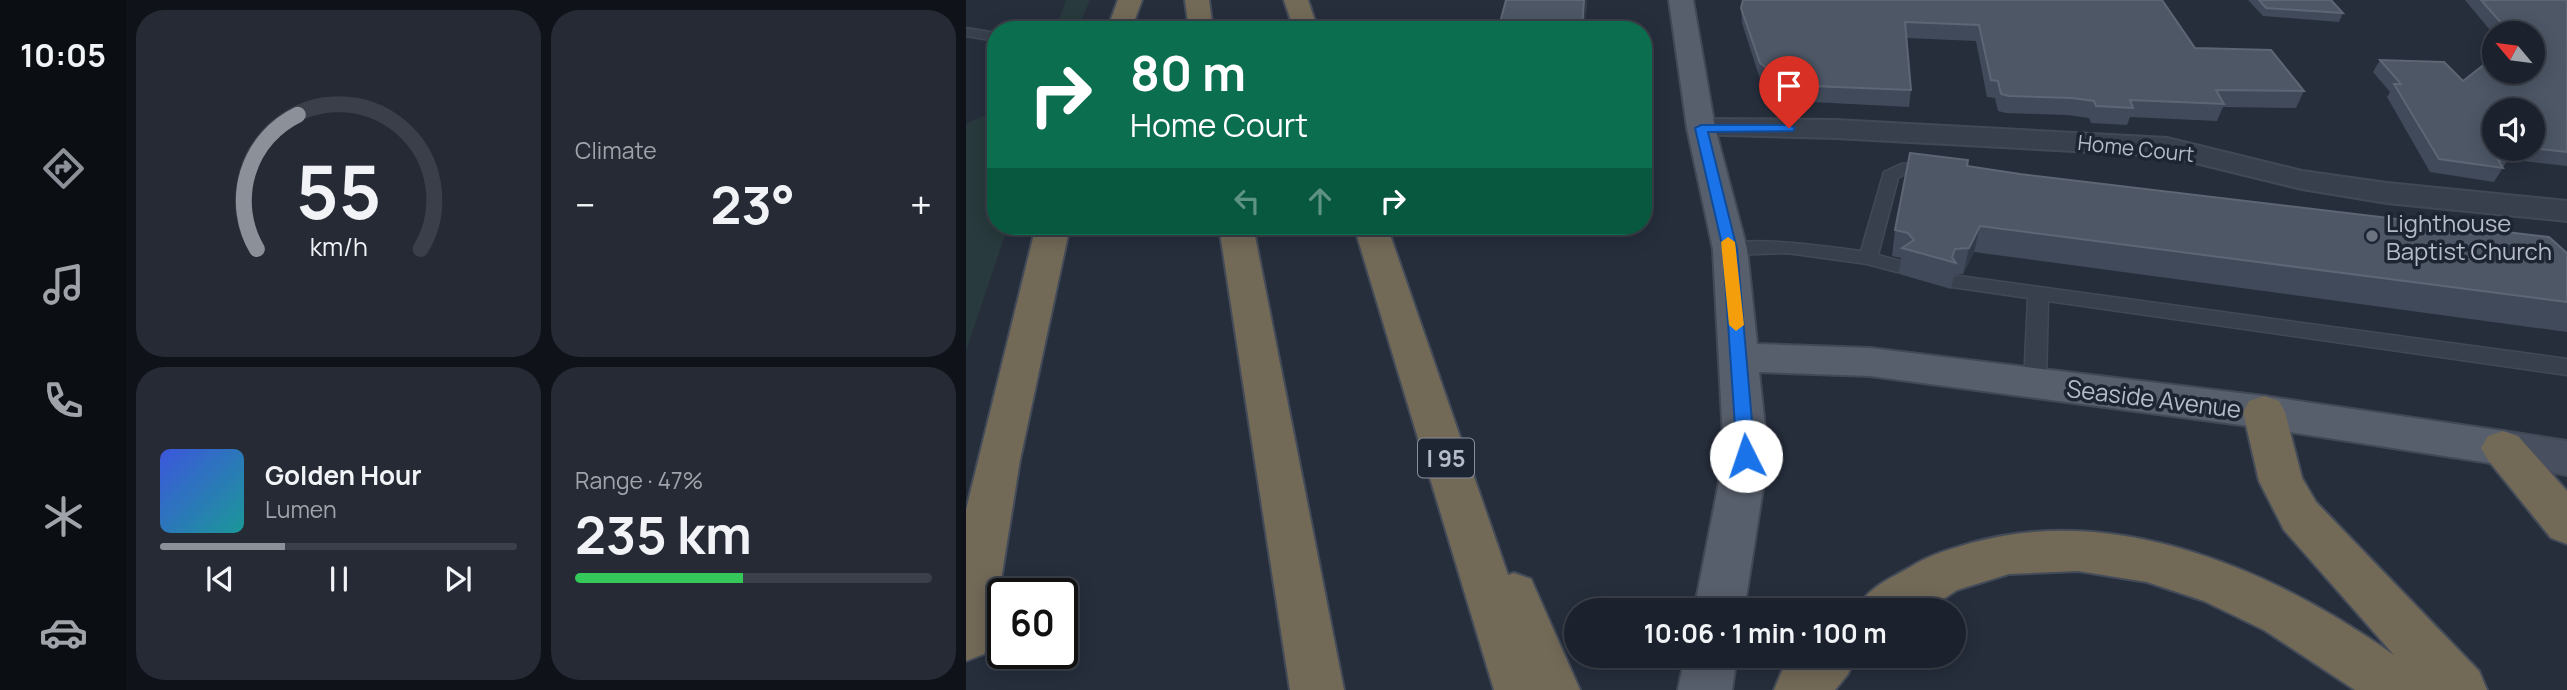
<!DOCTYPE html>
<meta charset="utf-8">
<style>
body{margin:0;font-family:Manrope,sans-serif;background:#252a35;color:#f1f3f6;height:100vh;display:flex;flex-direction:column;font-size:26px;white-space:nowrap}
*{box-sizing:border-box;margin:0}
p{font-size:23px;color:#a0a4aa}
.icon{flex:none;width:38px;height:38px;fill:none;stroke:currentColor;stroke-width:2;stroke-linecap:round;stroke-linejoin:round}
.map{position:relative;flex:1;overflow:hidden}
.drawer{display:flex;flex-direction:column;gap:10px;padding:10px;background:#0f1319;width:840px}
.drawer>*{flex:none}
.hud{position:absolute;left:21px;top:21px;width:665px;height:214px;border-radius:28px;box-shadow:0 4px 18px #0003,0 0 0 2px #3a3f49;background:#0b6e4f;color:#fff;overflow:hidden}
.needle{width:46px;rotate:299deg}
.fabs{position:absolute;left:1516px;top:21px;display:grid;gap:14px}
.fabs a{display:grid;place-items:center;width:63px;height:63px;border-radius:50%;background:#1c222d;box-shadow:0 4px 18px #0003,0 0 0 2px #3a3f49;font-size:35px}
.speed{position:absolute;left:21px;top:578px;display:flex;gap:14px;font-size:35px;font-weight:700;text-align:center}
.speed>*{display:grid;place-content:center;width:91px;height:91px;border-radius:50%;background:#1c222d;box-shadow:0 4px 18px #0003,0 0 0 2px #3a3f49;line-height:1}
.speed .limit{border:4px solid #111;border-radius:10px;background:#fff;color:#111}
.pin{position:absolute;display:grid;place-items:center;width:60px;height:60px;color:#fff;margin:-72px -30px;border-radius:50% 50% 50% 0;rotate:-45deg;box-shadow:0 0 7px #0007}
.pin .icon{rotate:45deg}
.me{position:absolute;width:77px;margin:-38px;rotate:356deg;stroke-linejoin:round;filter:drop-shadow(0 0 5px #0008)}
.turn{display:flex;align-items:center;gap:24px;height:147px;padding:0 28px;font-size:32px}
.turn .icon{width:91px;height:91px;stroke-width:2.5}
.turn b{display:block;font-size:49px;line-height:60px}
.lanes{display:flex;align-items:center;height:66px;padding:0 28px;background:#0003;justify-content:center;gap:35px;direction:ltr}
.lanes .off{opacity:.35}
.big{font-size:52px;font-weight:700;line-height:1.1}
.drawer .card{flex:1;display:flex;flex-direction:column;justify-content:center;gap:10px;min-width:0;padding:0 24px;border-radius:28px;background:#252a35}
.drawer .dial{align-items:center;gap:0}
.dial svg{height:182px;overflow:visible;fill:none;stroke:#3a3f49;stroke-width:7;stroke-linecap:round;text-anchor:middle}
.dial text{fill:#f1f3f6;stroke:none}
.song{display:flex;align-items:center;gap:21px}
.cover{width:84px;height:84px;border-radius:10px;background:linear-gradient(135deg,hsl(230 70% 55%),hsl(180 70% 35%))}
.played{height:7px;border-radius:4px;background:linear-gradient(90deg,#8c9099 35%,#3a3f49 35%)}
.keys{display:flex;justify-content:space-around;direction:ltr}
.heat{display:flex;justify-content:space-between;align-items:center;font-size:38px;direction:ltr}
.charge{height:10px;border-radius:5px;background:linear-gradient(90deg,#34c759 47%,#3a3f49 0)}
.drawer .tiles{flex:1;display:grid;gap:10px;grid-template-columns:repeat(2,1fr)}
.trip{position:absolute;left:598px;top:598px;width:402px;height:70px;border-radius:35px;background:#1c222d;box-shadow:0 4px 18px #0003,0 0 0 2px #3a3f49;font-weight:700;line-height:70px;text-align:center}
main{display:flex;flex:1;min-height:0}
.tabs{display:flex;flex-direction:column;width:126px;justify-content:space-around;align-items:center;background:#0b0e12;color:#a0a4aa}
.tabs .icon{width:49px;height:49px}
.tabs .selected{color:#8c9099}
.tabs b{font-size:32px;color:#f1f3f6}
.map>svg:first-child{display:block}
.green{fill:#283a3d}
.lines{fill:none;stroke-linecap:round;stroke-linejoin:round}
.service-casing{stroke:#424956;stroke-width:3}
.minor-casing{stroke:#424956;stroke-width:4}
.secondary-casing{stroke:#424956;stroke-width:4}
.primary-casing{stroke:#424956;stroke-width:4}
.motorway-casing{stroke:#444b58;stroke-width:4}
.service{fill:#39404d;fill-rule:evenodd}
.minor{fill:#39404d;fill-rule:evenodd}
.secondary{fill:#484f5f;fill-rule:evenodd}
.primary{fill:#585f6c;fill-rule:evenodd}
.motorway{fill:#726957;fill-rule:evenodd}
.wall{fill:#414a5a;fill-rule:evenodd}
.shaded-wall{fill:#313a49}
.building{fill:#4d5766;stroke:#5e6675;stroke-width:2}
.route{fill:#1a73e8;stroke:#114b97;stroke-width:2}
.slow{fill:#f59e0b}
.worship-dot{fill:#6b7280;stroke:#1e2532;stroke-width:2.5}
.labels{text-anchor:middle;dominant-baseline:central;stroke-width:7;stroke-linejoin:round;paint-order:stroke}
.far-street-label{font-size:21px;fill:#b5bbc8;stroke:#1e2532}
.shield{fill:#1e2532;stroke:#888e9b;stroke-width:2}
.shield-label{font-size:23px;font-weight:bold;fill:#b5bbc8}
.poi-label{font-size:24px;fill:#b5bbc8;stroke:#1e2532;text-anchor:start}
.street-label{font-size:24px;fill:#b5bbc8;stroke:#1e2532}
</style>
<main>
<nav class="tabs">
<b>10:05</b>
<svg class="icon selected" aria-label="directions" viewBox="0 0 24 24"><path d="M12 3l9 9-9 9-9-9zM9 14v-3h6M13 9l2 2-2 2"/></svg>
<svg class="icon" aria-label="music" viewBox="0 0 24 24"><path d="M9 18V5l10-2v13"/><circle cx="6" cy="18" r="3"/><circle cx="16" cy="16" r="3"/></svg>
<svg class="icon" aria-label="phone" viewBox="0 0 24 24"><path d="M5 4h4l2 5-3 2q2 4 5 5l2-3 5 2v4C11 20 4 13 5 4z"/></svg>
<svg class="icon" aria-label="climate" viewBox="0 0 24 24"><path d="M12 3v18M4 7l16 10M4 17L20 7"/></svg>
<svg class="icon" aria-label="car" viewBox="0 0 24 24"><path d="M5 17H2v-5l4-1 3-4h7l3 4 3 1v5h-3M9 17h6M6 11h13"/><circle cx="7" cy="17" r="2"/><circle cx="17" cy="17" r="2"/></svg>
</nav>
<section class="drawer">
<div class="tiles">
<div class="card dial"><svg viewBox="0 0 100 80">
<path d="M14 69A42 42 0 1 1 86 69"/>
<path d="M14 69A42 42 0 0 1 32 10" stroke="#8c9099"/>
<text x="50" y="56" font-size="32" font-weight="700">55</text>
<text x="50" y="72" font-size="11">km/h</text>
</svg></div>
<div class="card"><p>Climate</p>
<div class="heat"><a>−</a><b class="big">23°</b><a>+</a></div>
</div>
<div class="card">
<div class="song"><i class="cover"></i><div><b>Golden Hour</b><p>Lumen</p></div></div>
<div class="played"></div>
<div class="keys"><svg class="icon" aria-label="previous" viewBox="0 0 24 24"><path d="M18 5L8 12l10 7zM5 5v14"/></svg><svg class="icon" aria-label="pause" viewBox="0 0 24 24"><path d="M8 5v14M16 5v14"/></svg><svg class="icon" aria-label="next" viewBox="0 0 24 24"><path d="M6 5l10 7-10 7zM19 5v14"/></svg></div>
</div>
<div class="card"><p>Range · 47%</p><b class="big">235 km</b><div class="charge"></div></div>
</div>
</section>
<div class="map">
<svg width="1601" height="690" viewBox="0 0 1601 690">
<rect width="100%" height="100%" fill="#262e3c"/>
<g class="green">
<path d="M 100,0 L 124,0 L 111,30 L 89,30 Z"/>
<path d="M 30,110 L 30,226 L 42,226 L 0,351 L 0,124 Z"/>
</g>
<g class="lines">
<g class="service-casing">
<g id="service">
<path d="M 0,28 L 30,33 L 30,41 L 0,36 Z"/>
<path d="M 969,162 L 977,167 L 975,171 L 939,174 L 932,178 L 912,255 L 938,262 L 941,266 L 938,270 L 931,272 L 901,264 L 821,253 L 764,255 L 755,249 C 768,232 871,248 895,251 L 918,172 L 935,164 Z"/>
<path d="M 993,276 L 1601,359 L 1601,375 L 1082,301 L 1080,383 L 1077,389 L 1061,389 L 1058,383 L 1062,298 L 986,287 L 983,282 L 986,277 Z"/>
</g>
</g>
<g class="minor-casing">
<path id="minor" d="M 735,119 L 870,120 L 1201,138 L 1336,171 L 1421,183 L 1601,201 L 1601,221 L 1421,203 L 1336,189 L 1201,156 L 870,138 L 725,134 L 721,128 L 725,122 Z"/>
</g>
<g class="secondary-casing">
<path id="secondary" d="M 1537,431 L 1601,441 L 1601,475 L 1522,460 L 1515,448 L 1522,436 Z"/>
</g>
<g class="primary-casing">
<g id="primary">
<path d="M 703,0 L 727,0 L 749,128 L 781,249 L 791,344 L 904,348 L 1298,396 L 1537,431 L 1552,436 L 1559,448 L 1552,460 L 1537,465 L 1298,428 L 904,376 L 793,372 L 802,456 L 778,611 L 728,611 L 758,456 L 747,249 L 721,128 Z"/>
<path d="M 719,656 L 771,656 L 766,690 L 712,690 Z"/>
</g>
</g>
<g class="motorway-casing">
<g id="motorway">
<path d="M 152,0 L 176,0 L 165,30 L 141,30 Z"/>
<path d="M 219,0 L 243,0 L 247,30 L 223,30 Z"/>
<path d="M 318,0 L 342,0 L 352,30 L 328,30 Z"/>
<path d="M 70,226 L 104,226 L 54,460 L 26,637 L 18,654 L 0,661 L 0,510 Z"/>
<path d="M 253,226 L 287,226 L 378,690 L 324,690 Z"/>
<path d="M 388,226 L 421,226 L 542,575 L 548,573 L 565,579 L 614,690 L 528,690 Z"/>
<path d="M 1298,396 L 1313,401 L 1319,412 L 1336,478 L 1350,502 L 1513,671 L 1521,690 L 1389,690 L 1298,630 L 1238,601 L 1181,582 L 1112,571 L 1043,574 L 991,590 L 959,611 L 890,611 C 901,587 924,579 946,566 C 965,554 985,549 1005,543 C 1152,502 1309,571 1428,655 L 1318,530 L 1293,481 L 1277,412 L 1283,401 Z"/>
<path d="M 1537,431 L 1552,436 L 1601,491 L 1601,544 L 1585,538 L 1522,460 L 1515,448 L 1522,436 Z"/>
<path d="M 830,656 L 890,656 L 882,674 L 869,690 L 808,690 L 816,671 Z"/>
</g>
</g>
<use href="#service" class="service"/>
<use href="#minor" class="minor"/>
<use href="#secondary" class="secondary"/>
<use href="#primary" class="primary"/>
<use href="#motorway" class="motorway"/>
</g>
<g class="wall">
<path d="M 621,0 L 619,30 L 532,30 Z"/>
<path d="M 777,0 L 1229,48 L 1338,91 L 1330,108 L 1257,107 L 1251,121 L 1164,117 L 1161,125 L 1125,123 L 1123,118 L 1101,115 L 1040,113 L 1032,111 L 1029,98 L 1021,97 L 1010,41 L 940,38 L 945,90 L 943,107 L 846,102 L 814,94 L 794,79 L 776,23 L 775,8 Z"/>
<path d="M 1282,0 L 1365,0 L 1377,13 L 1373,22 L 1297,16 Z"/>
<path d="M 1499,0 L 1601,0 L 1601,166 L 1540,159 L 1541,161 L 1528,182 L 1464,172 L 1421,97 L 1424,92 L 1407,72 L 1414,60 L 1497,81 L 1566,72 L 1566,33 L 1528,33 L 1528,35 ZM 1528,110 L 1566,110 L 1566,149 L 1528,149 Z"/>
<path d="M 1001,166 L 1601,253 L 1601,332 L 1008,252 L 997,274 L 988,275 L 985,289 L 933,274 L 935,258 L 926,256 L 929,230 Z"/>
</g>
<g class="shaded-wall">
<path d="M 618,0 L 621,0 L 619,30 L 616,30 Z"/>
<path d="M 1014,226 L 1008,252 L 997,274 L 1003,248 Z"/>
</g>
<g class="building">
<path d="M 540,0 L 618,0 L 616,30 L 583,30 L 583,28 L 532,30 Z"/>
<path d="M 777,0 L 1196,0 L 1229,48 L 1305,50 L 1338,91 L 1250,90 L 1258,104 L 1164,100 L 1167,108 L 1130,106 L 1128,101 L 1106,98 L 1043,96 L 1035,94 L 1032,81 L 1025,80 L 1013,25 L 939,22 L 945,90 L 846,86 L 815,77 L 794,63 L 775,8 Z"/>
<path d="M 1293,0 L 1365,0 L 1377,13 L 1300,8 Z"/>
<path d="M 1515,0 L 1601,0 L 1601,152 L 1566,148 L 1566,110 L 1528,110 L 1528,149 L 1532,149 L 1541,161 L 1532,160 L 1537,168 L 1473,159 L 1428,84 L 1435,84 L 1414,60 L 1478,62 L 1497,81 L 1520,63 L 1528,64 L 1528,72 L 1566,72 L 1566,33 L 1544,33 Z"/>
<path d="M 944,153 L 1002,160 L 1001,166 L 1054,174 L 1583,237 L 1601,253 L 1601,302 L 1014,226 L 1003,248 L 989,249 L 986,257 L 990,263 L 936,248 L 948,240 L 942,233 L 929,230 Z"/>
</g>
<path class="route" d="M 823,125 L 829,128 L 827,131 L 742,132 L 771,249 L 789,456 L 780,463 L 771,456 L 757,249 L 729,128 L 735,125 Z"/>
<path class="slow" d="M 762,237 L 769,242 L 778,325 L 770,331 L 763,325 L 755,242 Z"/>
<circle class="worship-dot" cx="1406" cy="236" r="7"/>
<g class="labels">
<g class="far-street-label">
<text transform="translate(1170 148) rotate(6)">Home Court</text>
</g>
<rect class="shield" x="452" y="438.5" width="56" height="39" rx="5"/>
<g class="shield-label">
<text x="480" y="458">I 95</text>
</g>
<g class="poi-label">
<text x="1420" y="222">Lighthouse<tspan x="1420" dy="28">Baptist Church</tspan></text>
</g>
<g class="street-label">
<text transform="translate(1188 398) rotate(7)">Seaside Avenue</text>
</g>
</g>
</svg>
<div class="fabs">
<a><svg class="needle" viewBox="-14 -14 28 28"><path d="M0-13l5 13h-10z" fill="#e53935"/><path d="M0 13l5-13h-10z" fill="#a0a4aa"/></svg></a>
<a><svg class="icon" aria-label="sound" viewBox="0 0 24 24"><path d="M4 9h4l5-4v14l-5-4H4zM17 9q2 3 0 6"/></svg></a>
</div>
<div class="speed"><div class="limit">60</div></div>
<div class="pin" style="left:823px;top:128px;background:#d93025"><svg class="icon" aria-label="arrive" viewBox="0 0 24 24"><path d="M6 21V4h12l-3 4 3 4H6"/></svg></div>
<svg class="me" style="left:780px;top:456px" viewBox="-20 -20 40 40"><circle r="19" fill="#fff"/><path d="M0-13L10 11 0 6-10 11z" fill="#1a73e8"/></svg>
<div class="trip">10:06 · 1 min · 100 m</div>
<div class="hud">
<div class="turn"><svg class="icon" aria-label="right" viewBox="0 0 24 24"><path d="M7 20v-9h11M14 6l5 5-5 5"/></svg><div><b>80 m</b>Home Court</div></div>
<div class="lanes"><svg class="icon off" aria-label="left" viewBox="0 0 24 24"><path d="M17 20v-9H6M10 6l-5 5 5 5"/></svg><svg class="icon off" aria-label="ahead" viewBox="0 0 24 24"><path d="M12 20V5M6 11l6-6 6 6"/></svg><svg class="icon" aria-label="right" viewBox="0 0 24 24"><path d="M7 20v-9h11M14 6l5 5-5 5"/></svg></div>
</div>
</div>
</main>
